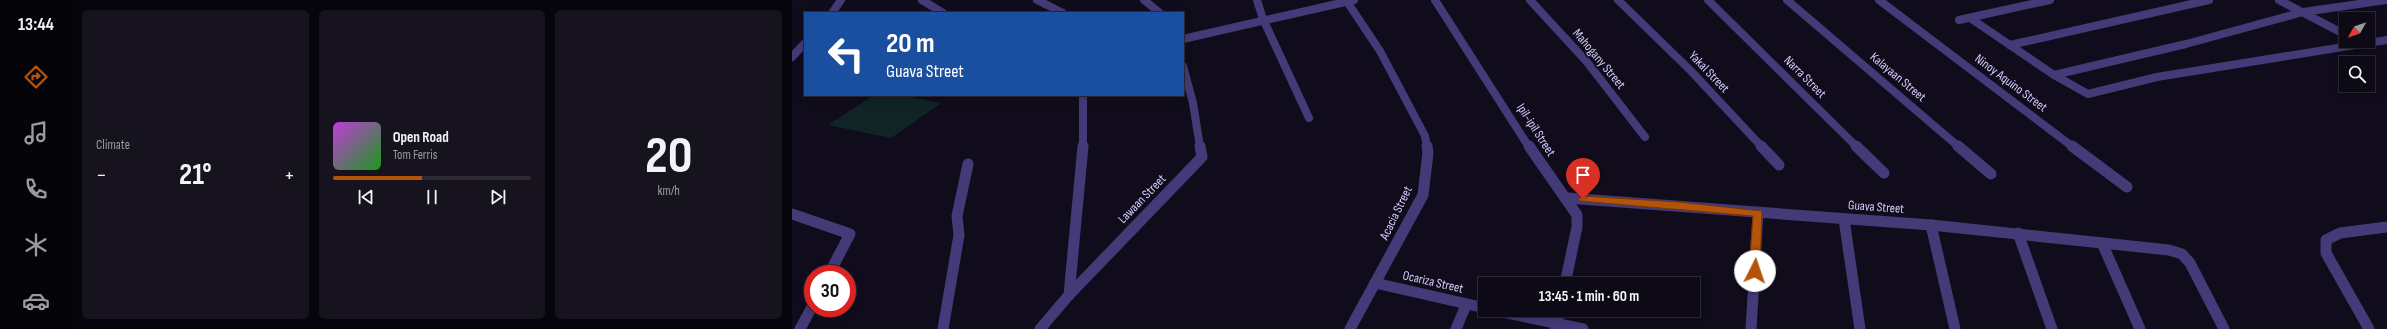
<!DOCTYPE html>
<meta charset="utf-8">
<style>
body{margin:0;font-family:"Sofia Sans Condensed",sans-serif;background:#16121e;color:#f1f3f6;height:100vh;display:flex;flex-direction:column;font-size:15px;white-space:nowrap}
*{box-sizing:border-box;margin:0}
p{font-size:13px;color:#9a9aa0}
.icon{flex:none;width:22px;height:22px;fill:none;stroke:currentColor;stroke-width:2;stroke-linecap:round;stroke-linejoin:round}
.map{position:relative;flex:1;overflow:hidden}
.details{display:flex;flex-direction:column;gap:10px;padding:10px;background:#07050c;width:720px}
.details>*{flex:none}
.banner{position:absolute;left:12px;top:12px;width:380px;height:84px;border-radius:0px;box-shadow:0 2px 10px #0003,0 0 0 1px #2d2a34;background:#1a4fa0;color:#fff;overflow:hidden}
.needle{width:26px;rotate:230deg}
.tools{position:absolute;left:1547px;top:12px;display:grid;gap:8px}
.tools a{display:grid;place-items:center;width:36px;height:36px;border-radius:0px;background:#0d0915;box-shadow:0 2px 10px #0003,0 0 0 1px #2d2a34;font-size:20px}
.speed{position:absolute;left:12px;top:265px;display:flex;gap:8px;font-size:20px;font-weight:700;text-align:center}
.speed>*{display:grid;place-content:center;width:52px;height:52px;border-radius:50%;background:#0d0915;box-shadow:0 2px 10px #0003,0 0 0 1px #2d2a34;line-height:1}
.speed .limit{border:6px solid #d22;background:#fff;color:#111}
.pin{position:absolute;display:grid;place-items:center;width:34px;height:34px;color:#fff;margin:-41px -17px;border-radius:50% 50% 50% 0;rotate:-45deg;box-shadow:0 0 4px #0007}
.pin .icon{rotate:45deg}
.me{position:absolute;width:44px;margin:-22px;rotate:4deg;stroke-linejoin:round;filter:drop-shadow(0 0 3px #0008)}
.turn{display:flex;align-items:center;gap:14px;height:84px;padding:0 16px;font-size:18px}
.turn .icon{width:52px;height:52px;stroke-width:2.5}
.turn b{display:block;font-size:28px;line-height:34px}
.big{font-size:30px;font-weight:700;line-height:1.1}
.details .tile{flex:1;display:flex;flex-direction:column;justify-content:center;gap:6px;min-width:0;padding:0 14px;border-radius:6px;background:#16121e}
.details .dial{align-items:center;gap:0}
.dial b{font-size:52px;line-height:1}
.song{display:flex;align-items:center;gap:12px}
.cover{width:48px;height:48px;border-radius:6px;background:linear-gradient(135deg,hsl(290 70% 55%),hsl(120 70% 35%))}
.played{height:4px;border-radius:2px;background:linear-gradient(90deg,#b45309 45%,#2d2a34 45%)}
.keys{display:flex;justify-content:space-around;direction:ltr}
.heat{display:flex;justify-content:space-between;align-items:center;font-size:22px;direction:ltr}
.details .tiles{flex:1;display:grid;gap:10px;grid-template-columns:repeat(3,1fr)}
.trip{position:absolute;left:686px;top:277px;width:222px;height:40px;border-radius:0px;background:#0d0915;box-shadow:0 2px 10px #0003,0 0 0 1px #2d2a34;font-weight:700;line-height:40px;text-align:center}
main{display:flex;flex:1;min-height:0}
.menu{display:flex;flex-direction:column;width:72px;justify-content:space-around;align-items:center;background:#050408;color:#9a9aa0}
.menu .icon{width:28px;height:28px}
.menu .on{color:#b45309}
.menu b{font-size:18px;color:#f1f3f6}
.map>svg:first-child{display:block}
.green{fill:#102425}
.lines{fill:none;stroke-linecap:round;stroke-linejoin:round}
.minor-far1{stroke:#433b78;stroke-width:8}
.minor{stroke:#433b78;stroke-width:11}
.route{fill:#b45309;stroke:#753606}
.labels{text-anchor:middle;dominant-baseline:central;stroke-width:4;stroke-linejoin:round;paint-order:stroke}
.street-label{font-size:13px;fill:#d5cbfb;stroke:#110c1c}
</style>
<main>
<nav class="menu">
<b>13:44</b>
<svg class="icon on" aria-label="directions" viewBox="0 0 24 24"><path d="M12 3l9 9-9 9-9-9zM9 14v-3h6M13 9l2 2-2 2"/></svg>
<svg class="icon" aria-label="music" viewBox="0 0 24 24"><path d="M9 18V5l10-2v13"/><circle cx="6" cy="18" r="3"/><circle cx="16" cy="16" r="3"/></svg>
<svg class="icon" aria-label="phone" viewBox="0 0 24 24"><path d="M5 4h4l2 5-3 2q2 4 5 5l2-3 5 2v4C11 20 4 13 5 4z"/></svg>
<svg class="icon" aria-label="climate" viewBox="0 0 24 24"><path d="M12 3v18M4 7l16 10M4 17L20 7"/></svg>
<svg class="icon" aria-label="car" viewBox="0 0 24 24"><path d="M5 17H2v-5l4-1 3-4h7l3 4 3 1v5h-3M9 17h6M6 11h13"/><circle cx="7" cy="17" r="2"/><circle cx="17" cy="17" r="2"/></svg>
</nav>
<section class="details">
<div class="tiles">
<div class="tile"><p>Climate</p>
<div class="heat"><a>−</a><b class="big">21°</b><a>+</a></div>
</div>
<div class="tile">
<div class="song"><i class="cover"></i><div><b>Open Road</b><p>Tom Ferris</p></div></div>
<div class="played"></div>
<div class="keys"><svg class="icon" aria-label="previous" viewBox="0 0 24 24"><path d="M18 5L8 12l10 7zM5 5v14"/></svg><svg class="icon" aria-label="pause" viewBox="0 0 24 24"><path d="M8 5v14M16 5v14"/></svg><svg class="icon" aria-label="next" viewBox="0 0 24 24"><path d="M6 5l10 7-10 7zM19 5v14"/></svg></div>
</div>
<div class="tile dial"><b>20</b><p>km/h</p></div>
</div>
</section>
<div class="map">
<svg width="1595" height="329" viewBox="0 0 1595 329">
<rect width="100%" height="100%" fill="#110c1c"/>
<path class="green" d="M 82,95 L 109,95 L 149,103 L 99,138 L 36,125 Z"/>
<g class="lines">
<g class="minor-far1">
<path d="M 130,0 L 151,13"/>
<path d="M 245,0 L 271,13"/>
<path d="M 352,0 L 368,13"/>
<path d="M 465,0 L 471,19 L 517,118"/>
<path d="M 554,0 L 588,51 L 633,136 L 635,147"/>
<path d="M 643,0 L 737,147"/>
<path d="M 738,0 L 795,62 L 853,137"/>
<path d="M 826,0 L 899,71 L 970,147"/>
<path d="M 916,0 L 1065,147"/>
<path d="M 995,0 L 1167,147"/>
<path d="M 1087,0 L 1281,147"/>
<path d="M 1487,0 L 1554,35"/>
<path d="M 40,13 L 49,0"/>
<path d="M 1178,18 L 1262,75 L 1394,44 L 1511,12 L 1595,0"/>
<path d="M 1167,20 L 1258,0"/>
<path d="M 391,39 L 562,0"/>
<path d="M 1218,45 L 1417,0"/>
<path d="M 0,57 L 13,43"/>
<path d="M 391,66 L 401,103 L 408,147"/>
<path d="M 1262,75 L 1296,94 L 1365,77 L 1595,40"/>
<path d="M 291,95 L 291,147"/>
</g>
<g class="minor">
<path d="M 737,146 L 785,215 L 785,227 L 773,284"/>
<path d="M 969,146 L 987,165"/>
<path d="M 1064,146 L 1092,173"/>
<path d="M 1166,146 L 1199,174"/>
<path d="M 1280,146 L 1335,187"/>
<path d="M 775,198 L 1139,225 L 1377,250 L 1390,254 L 1398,263 L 1432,329"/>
<path d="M 0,214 L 58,234 L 37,274"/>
<path d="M 1052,219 L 1068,329"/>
<path d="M 1139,225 L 1163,329"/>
<path d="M 1226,233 L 1260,329"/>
<path d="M 1310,243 L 1348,329"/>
<path d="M 583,283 L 693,308"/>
<path d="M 277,295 L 291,146"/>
<path d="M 701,310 L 791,329"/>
<path d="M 8,329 L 21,305"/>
<path d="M 151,329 L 167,235 L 165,216 L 176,164"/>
<path d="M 248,329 L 277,295 L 410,157 L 408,146"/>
<path d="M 558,329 L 631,195 L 636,153 L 635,146"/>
<path d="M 664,329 L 674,305"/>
<path d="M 763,329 L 768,310"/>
<path d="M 959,329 L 966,213"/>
<path d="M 1577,329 L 1534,253 L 1534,240 L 1548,233 L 1595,227"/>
</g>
</g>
<path class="route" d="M 791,196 L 886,202 L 970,211 L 968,271 L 963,275 L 957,271 L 961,216 L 788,201 L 786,199 Z"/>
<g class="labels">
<g class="street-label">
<text transform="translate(807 59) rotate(50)">Mahogany Street</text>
<text transform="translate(917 72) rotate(46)">Yakal Street</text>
<text transform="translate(1013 77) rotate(45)">Narra Street</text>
<text transform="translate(1106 77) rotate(40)">Kalayaan Street</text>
<text transform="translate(1219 83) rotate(37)">Ninoy Aquino Street</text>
<text transform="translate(744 130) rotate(57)">Ipil-ipil Street</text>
<text transform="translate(350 199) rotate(-46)">Lawaan Street</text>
<text transform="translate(1084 207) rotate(4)">Guava Street</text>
<text transform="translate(604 213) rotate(-64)">Acacia Street</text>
<text transform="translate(641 282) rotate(13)">Ocariza Street</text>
</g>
</g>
</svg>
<div class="tools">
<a><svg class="needle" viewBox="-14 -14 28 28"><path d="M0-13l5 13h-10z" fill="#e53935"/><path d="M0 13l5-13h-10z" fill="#9a9aa0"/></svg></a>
<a><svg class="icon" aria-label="search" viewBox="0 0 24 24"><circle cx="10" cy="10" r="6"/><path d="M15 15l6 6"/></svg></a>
</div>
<div class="speed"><div class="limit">30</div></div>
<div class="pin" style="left:791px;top:199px;background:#d93025"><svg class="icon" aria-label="arrive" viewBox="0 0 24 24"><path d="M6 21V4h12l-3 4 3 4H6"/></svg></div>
<svg class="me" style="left:963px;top:271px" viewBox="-20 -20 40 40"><circle r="19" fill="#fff"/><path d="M0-13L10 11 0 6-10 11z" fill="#b45309"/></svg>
<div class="trip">13:45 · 1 min · 60 m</div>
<div class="banner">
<div class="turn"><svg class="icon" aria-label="left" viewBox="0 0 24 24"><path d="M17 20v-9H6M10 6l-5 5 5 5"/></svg><div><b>20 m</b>Guava Street</div></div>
</div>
</div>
</main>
